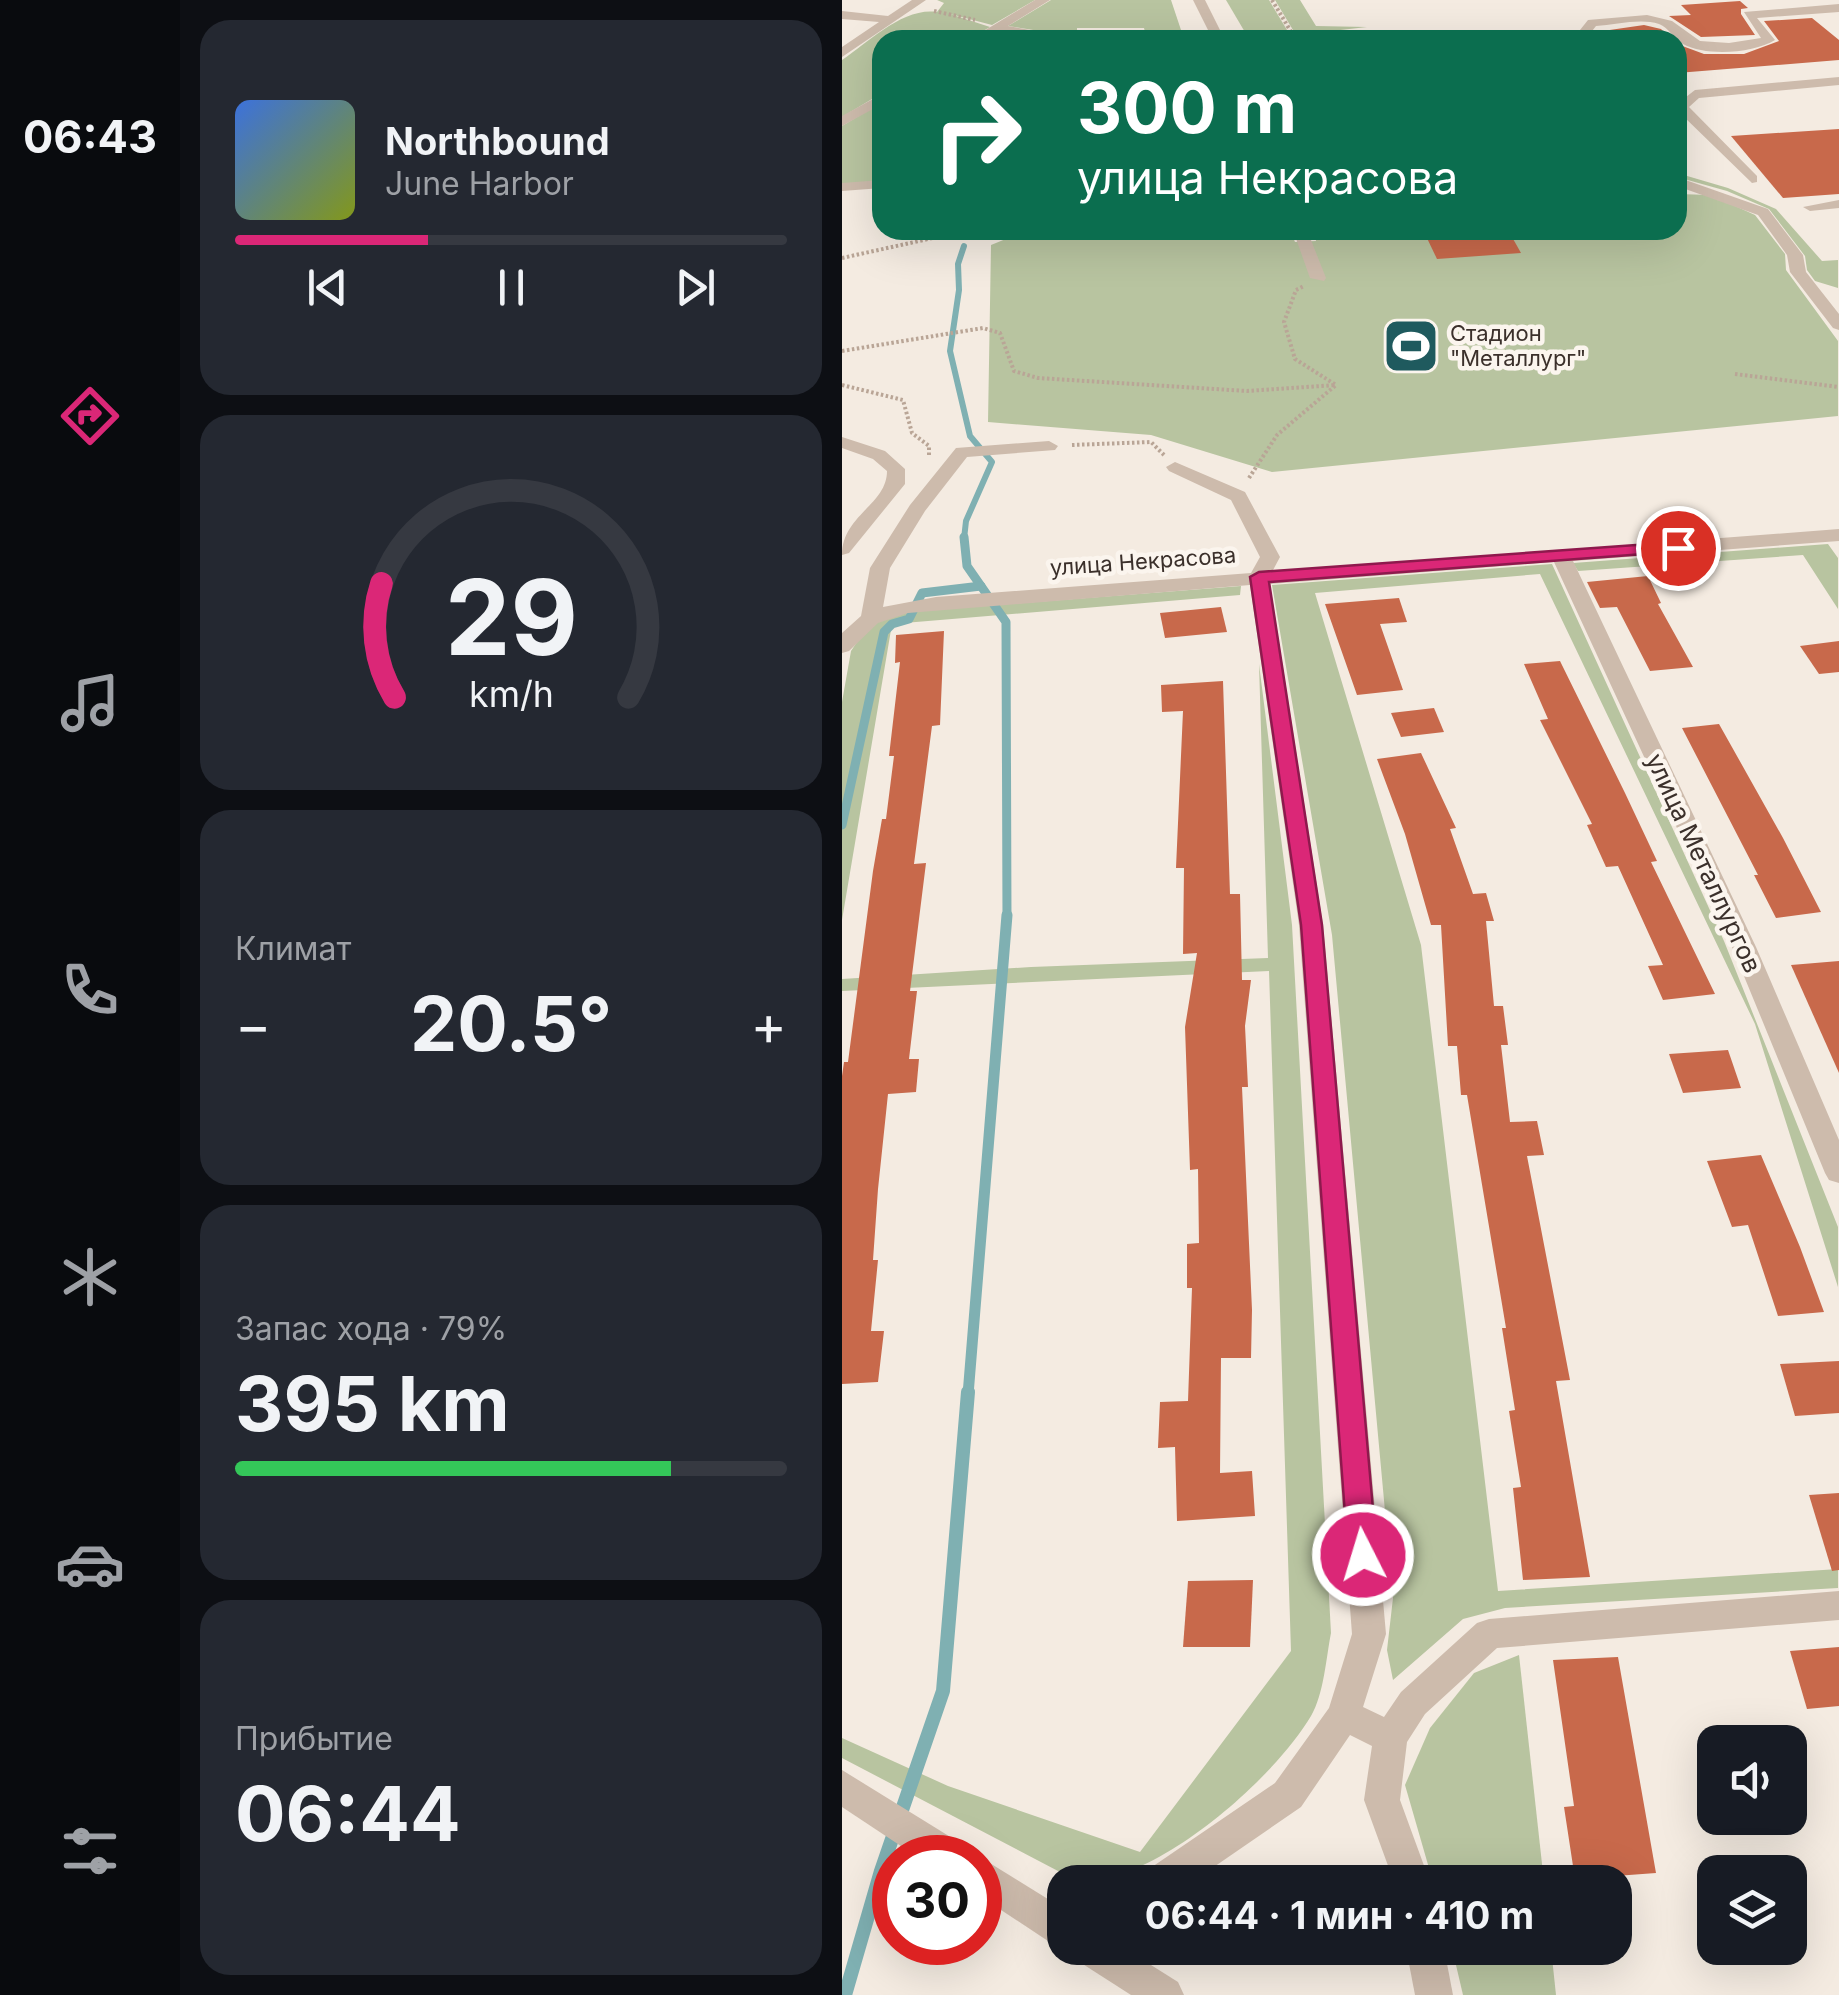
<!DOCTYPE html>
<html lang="ru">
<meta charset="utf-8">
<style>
body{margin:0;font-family:Inter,sans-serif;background:#242831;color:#f1f3f6;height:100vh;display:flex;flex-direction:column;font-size:38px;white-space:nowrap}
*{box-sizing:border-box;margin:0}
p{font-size:32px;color:#9ea1a6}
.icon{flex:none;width:55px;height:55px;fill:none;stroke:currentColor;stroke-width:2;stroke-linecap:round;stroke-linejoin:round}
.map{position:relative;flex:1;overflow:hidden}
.sheet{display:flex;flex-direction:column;gap:20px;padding:20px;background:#0d0f14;width:662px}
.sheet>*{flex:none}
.top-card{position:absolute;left:30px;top:30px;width:815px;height:210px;border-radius:30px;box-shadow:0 10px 40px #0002;background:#0b6e4f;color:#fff;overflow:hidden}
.tools{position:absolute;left:855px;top:1725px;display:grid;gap:20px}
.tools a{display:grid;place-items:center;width:110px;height:110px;border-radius:20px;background:#171b24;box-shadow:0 10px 40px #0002;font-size:50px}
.speed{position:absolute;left:30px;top:1835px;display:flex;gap:20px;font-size:50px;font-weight:700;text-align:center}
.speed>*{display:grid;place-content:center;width:130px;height:130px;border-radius:50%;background:#171b24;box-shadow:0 10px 40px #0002;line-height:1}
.speed .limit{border:15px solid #d22;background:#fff;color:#111}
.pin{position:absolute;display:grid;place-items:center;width:85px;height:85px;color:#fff;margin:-42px;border:5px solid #fff;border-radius:50%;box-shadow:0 2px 10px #0007}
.me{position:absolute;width:110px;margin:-55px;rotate:355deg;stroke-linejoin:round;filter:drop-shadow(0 0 8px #0008)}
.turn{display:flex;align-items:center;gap:35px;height:210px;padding:0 40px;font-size:45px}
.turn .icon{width:130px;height:130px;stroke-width:2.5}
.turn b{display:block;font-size:70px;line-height:85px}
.big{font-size:75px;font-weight:700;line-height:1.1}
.sheet .tile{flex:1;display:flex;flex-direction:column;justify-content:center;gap:15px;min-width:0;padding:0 35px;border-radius:30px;background:#242831}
.sheet .dial{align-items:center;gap:0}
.dial svg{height:260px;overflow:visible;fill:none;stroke:#363941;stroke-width:7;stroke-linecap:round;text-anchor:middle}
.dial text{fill:#f1f3f6;stroke:none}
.song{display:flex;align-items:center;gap:30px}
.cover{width:120px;height:120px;border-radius:15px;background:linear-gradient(135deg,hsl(220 70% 55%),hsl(70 70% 35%))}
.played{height:10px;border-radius:5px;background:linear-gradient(90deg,#db2777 35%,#363941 35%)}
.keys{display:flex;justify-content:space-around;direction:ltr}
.heat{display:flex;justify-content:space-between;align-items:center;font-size:55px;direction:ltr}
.charge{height:15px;border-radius:8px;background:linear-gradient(90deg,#34c759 79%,#363941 0)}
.trip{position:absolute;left:205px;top:1865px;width:585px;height:100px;border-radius:30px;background:#171b24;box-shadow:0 10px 40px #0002;font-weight:700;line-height:100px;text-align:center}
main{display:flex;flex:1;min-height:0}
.dock{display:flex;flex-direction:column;width:180px;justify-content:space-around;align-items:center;background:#090b0e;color:#9ea1a6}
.dock .icon{width:70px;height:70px}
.dock .current{color:#db2777}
.dock b{font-size:45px;color:#f1f3f6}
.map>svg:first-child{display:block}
.green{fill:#b8c4a0}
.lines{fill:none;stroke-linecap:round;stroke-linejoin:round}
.stream-far3{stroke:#7fb0b2;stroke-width:6}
.stream-far2{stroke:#7fb0b2;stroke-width:9}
.stream-far1{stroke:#7fb0b2;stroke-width:11}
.stream{stroke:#7fb0b2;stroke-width:14}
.building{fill:#c8694b}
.path{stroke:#b9a596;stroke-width:4;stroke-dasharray:2.5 2.5;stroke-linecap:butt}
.minor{fill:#cdbbac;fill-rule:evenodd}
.route{fill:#db2777;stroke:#8e194d;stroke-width:2.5}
.labels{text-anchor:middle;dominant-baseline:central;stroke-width:9;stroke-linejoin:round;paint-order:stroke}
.far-poi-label{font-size:22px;fill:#3b302b;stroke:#fbf5ee;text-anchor:start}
.far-street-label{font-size:22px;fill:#3b302b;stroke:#fbf5ee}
.street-label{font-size:25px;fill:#3b302b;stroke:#fbf5ee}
</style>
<main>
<nav class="dock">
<b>06:43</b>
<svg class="icon current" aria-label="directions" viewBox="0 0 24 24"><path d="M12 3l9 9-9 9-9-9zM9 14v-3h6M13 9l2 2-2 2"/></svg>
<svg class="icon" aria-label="music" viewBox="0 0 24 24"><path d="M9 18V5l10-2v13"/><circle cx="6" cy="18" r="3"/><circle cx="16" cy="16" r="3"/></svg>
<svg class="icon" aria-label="phone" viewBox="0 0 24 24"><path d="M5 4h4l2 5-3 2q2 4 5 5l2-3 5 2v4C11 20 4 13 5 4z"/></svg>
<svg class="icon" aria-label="climate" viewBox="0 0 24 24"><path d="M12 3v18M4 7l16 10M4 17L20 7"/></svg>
<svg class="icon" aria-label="car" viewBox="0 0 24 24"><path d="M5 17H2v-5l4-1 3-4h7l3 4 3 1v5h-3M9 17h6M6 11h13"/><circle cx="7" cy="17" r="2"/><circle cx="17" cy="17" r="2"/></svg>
<svg class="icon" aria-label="filters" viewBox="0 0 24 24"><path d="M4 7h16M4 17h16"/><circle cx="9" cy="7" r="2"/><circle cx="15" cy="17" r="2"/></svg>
</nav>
<section class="sheet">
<div class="tile">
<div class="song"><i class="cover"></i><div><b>Northbound</b><p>June Harbor</p></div></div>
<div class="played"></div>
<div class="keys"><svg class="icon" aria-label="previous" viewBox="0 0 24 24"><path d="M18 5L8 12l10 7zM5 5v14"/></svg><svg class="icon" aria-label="pause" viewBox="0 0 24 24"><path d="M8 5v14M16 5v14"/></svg><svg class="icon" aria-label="next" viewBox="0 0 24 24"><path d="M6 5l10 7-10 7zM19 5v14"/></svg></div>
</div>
<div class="tile dial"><svg viewBox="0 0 100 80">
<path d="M14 69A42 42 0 1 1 86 69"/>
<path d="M14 69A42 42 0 0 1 10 34" stroke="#db2777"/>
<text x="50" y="56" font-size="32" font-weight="700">29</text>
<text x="50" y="72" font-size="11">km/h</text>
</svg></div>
<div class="tile"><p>Климат</p>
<div class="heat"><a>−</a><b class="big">20.5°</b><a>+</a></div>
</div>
<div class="tile"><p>Запас хода · 79%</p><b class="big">395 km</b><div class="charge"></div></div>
<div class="tile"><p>Прибытие</p><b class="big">06:44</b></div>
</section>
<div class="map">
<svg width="997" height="1995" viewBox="0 0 997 1995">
<rect width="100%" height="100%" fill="#f4ebe1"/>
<g class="green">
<path d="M 95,0 L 193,0 L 150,25 L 108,14 L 148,27 L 126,40 L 40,40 L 40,93 L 0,117 L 0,60 C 27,42 61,7 95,12 L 102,3 Z"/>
<path d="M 209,0 L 329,0 L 341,36 L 304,36 L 302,28 L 235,28 L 235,37 L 166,26 Z"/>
<path d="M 384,0 L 427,0 L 451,40 L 407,39 Z"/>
<path d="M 433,0 L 458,0 L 474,26 L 525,27 L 481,32 L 485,40 L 457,40 Z"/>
<path d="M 40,102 L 40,181 L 0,184 L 0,126 Z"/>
<path d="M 835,173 L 886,188 L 934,209 L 980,261 L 996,260 L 996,288 L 973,281 L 965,270 L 963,256 L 927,209 L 885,191 L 835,177 Z"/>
<path d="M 835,194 L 869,195 L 913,215 L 943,254 L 944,270 L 996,341 L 996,416 L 430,472 L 309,435 L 146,422 L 149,245 L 186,230 L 448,230 L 453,242 L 474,241 L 472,230 L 835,230 Z"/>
<path d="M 986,544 L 996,558 L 996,609 L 961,555 L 736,571 L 731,563 Z"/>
<path d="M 710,564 L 882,941 L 996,1227 L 996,1287 L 913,1024 L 698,574 L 473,593 L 579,945 L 656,1591 L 996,1569 L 996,1588 L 663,1608 L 621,1619 L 551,1680 L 545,1650 L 551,1598 L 490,935 L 430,585 Z"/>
<path d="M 399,586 L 398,595 L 50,624 L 0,920 L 0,702 L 9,651 L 21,633 L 39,619 L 63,612 Z"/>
<path d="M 417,664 L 450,925 L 489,1633 C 484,1658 482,1694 469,1716 C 431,1780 314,1883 237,1882 L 0,1758 L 0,1738 L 106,1786 L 298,1852 L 449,1651 L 427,971 L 0,991 L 0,979 L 189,967 L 426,958 Z"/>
<path d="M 677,1655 L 702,1882 L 591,1882 L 563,1785 L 588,1728 L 632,1673 Z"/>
<path d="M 610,1948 L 709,1948 L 714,1995 L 621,1995 Z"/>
</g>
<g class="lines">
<path class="stream-far3" d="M 122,246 L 116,264 L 117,290 L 108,351 L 128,436 L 150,462 L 124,521 L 122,539"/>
<g class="stream-far2">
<path d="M 122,537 L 125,566 L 164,622 L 165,918"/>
<path d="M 0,825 L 42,632 L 50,624 L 67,619 L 80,593 L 139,586"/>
</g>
<path class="stream-far1" d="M 126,1395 L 165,915"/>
<path class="stream" d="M 3,1995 L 39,1871 L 101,1691 L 126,1392"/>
</g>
<g class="building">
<path d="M 898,1 L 906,8 L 899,9 L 899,14 L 913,35 L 859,37 L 827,16 L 849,15 L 839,5 Z"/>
<path d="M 970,18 L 997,40 L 997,60 L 835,73 L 835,44 L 862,54 L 902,54 L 937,41 L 922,21 Z"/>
<path d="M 802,25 L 819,29 L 830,40 L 761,40 L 754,32 Z"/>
<path d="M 997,129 L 997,194 L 941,198 L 889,136 Z"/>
<path d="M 666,230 L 679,253 L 595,259 L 583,234 Z"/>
<path d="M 806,576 L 819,603 L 816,604 L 851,667 L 808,671 L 775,607 L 758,608 L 745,582 Z"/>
<path d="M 557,598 L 565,622 L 538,624 L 561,690 L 515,695 L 483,604 Z"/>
<path d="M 379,607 L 385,632 L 323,638 L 318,613 Z"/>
<path d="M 102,631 L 98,725 L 90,726 L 72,864 L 84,863 L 68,991 L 75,991 L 67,1059 L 77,1059 L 74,1092 L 46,1094 L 36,1189 L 31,1260 L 36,1260 L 29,1331 L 42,1331 L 36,1382 L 0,1384 L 0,1076 L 2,1062 L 6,1062 L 31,871 L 40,819 L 44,819 L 52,756 L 47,756 L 58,662 L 53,663 L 54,635 Z"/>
<path d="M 997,641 L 997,672 L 977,674 L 958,646 Z"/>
<path d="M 718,661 L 783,793 L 815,861 L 809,862 L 873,994 L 821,1000 L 806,966 L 821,965 L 776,866 L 764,867 L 745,825 L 750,824 L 698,720 L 706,719 L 682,664 Z"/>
<path d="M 381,681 L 388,894 L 398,894 L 400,980 L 409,980 L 403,1026 L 406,1087 L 400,1087 L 410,1310 L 409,1358 L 379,1358 L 378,1473 L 410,1471 L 413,1516 L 335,1521 L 333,1447 L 316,1448 L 318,1402 L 346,1401 L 350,1288 L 345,1288 L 345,1244 L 357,1243 L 356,1169 L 348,1170 L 343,1027 L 355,953 L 341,954 L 342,868 L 334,868 L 341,711 L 320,712 L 319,685 Z"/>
<path d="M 592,708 L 602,732 L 559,737 L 549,713 Z"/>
<path d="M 877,724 L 941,838 L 979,912 L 934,918 L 912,875 L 916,875 L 840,728 Z"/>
<path d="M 579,753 L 614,828 L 608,829 L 631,894 L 644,893 L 652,921 L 644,921 L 652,1006 L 661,1006 L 666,1045 L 659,1045 L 668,1122 L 695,1121 L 702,1155 L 685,1156 L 728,1380 L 714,1381 L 748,1577 L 681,1580 L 671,1488 L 679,1487 L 667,1411 L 673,1410 L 660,1328 L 664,1328 L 625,1095 L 619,1095 L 615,1046 L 606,1046 L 599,925 L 589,925 L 563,834 L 535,759 Z"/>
<path d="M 997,961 L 997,1073 L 949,965 Z"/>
<path d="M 886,1050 L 899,1088 L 841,1093 L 827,1054 Z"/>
<path d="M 919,1155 L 958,1247 L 982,1312 L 936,1316 L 906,1225 L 890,1227 L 865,1161 Z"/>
<path d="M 997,1361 L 997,1413 L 953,1416 L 938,1364 Z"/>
<path d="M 997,1493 L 997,1570 L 990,1571 L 967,1495 Z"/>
<path d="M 411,1580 L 408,1647 L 341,1647 L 346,1581 Z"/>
<path d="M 997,1647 L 997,1706 L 965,1709 L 948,1651 Z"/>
<path d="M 776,1657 L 814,1873 L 733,1879 L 722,1807 L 732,1806 L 711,1660 Z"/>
</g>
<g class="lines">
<g class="path">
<path d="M 430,0 L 454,40"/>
<path d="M 92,11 L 133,20"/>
<path d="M 0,258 L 127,230"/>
<path d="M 0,351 L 141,328 L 158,333 L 172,371 L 196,378 L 405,391 L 494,385"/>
<path d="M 893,374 L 997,387"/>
<path d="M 0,385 L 61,400 L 70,433 L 87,446 L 87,456"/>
<path d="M 230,445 L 309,442 L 322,455"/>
<path d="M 407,478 L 435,435 L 494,385 L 453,359 L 442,322 L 454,290 L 462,286"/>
</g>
<g class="minor">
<path d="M 70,0 L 84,0 L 0,57 L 0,47 L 37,22 L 0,19 L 0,11 L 46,16 Z"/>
<path d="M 193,0 L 208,0 L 166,26 L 244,40 L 156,32 L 142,40 L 127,40 Z"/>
<path d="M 351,0 L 363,0 L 383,40 L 371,40 Z"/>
<path d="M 997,4 L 997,12 L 915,18 L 933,40 C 912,53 865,57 841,44 C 832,39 827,28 817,24 C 798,18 773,25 754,26 L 743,40 L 730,40 L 746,20 L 805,15 L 830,21 L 858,41 L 887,43 L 919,38 L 902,12 Z"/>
<path d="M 997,77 L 997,85 L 857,98 L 847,107 L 915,176 L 915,182 L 910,183 L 839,114 L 835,115 L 835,104 L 853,90 Z"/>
<path d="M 40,94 L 40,104 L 0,126 L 0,116 Z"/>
<path d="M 835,177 L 926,209 L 961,255 L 964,272 L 997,314 L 997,330 L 991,328 L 948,272 L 945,255 L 916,215 L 835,186 Z"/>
<path d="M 40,180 L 40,188 L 0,191 L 0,183 Z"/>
<path d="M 997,200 L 997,208 L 968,211 L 961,207 Z"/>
<path d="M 451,230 L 465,230 L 484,278 L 482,281 L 468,278 Z"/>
<path d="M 0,437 L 43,451 L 63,469 L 63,484 L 7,553 L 0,555 C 0,515 45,505 45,471 L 31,459 L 0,448 Z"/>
<path d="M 207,441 L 216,446 L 213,450 L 125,457 L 83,511 L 48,568 L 41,607 L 94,597 L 409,573 L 418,557 L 389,500 L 327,471 L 324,467 L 333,462 L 403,492 L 438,557 L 430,572 L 997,529 L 997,541 L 731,561 L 914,947 L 997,1140 L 997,1183 L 987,1180 L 983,1173 L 890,947 L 712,562 L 428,584 L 481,925 L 544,1634 L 521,1707 L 542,1717 L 559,1692 L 635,1623 L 647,1619 L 997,1591 L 997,1620 L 655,1648 L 583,1714 L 565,1742 L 558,1800 L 588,1882 L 552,1882 L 522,1800 L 530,1746 L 508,1735 L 459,1807 L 350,1882 L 302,1882 L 307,1869 L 433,1783 L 487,1708 L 510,1634 L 457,925 L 408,585 L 66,613 L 36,623 L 7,651 L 0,653 L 0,633 L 19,616 L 28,568 L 68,505 L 114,448 Z"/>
<path d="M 0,1770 L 123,1846 L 128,1858 L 77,1858 L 0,1807 Z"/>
<path d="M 138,1857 L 222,1909 L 224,1948 L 209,1943 L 138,1896 Z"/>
<path d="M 230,1948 L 282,1948 L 336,1982 L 342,1995 L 289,1995 L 236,1961 Z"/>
<path d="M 564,1948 L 602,1948 L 611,1995 L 573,1995 Z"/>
</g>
</g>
<path class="route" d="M 836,542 L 842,544 L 842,551 L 427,582 L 480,925 L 535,1555 L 531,1564 L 521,1568 L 510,1564 L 506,1555 L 459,925 L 408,577 L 417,572 Z"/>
<defs>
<g id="stadium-square" transform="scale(2.875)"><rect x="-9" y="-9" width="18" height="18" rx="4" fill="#1f5a5e" stroke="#fbf5ee"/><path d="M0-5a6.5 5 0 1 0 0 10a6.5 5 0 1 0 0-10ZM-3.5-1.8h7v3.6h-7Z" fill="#fff"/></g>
</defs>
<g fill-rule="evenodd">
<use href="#stadium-square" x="569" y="346"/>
</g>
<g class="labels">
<g class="far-poi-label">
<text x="608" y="333">Стадион<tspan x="608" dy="25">"Металлург"</tspan></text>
</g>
<g class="far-street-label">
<text transform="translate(301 561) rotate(-4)">улица Некрасова</text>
</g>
<g class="street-label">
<text transform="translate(862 863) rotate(65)">улица Металлургов</text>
</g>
</g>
</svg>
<div class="tools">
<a><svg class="icon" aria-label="sound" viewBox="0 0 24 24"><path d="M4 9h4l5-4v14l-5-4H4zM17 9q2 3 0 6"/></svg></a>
<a><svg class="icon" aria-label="layers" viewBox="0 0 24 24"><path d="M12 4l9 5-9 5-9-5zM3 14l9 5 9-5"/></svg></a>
</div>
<div class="speed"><div class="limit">30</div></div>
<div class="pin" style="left:836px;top:548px;background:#d93025"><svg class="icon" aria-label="arrive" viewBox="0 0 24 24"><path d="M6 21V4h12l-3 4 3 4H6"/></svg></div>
<svg class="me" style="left:521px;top:1555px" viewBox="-20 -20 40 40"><circle r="17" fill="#db2777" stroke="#fff" stroke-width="3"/><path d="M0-11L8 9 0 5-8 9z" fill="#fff"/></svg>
<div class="trip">06:44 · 1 мин · 410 m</div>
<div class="top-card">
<div class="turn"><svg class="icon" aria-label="right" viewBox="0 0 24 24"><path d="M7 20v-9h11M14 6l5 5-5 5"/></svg><div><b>300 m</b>улица Некрасова</div></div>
</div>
</div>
</main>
